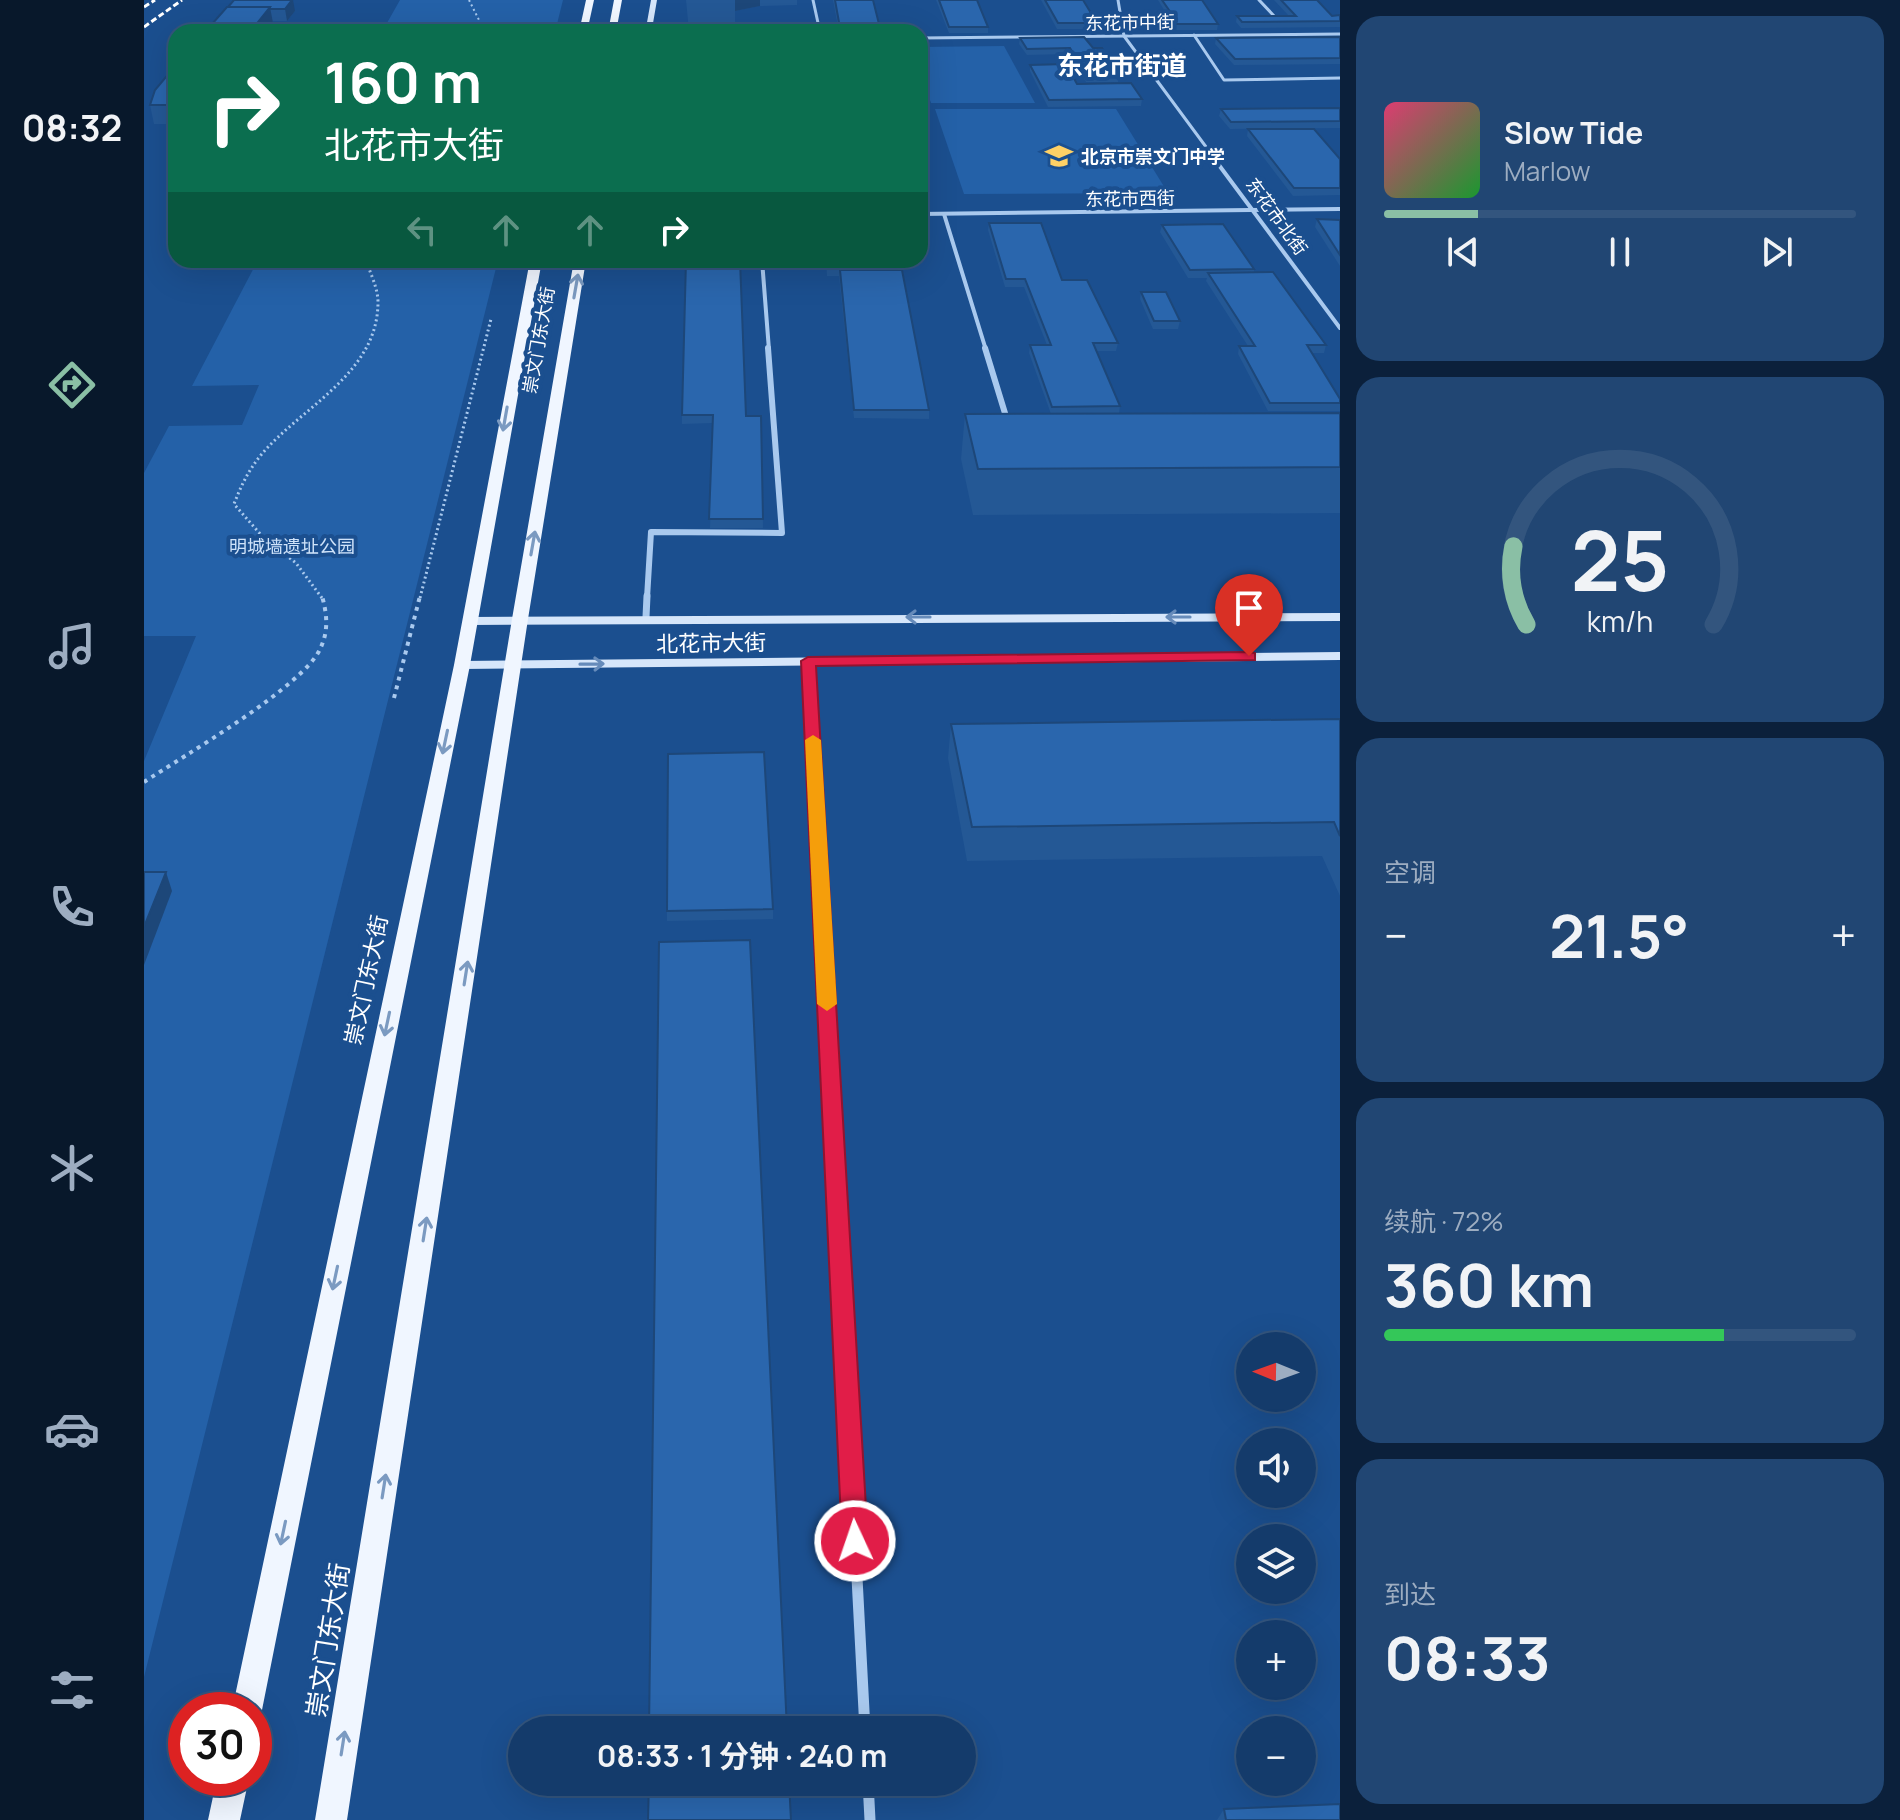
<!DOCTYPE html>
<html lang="zh">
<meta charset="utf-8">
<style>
body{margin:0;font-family:Manrope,"Noto Sans SC",sans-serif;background:#214673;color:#f1f3f6;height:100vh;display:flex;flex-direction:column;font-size:30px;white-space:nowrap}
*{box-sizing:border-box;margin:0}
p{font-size:26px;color:#9dadc1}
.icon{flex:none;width:44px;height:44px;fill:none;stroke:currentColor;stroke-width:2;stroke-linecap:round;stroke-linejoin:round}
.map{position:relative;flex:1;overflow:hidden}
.drawer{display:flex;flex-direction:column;gap:16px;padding:16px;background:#0b203b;width:560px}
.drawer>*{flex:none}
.guide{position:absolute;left:24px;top:24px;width:760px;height:244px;border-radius:24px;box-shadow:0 8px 32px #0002,0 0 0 2px #33557e;background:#0b6e4f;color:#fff;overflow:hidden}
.needle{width:52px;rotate:271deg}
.controls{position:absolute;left:1092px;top:1332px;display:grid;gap:16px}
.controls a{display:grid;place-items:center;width:80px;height:80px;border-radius:50%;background:#143b6b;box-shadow:0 8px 32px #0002,0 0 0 2px #33557e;font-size:40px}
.speed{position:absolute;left:24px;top:1692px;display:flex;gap:16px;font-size:40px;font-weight:700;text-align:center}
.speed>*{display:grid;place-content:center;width:104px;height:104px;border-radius:50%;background:#143b6b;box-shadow:0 8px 32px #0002,0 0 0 2px #33557e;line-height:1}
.speed .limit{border:12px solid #d22;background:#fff;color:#111}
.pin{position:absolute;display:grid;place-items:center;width:68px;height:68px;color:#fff;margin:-82px -34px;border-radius:50% 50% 50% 0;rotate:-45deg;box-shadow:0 0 8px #0007}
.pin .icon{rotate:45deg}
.me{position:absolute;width:88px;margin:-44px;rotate:357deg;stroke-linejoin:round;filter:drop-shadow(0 0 6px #0008)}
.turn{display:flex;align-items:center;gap:28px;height:168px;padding:0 24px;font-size:36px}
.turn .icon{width:104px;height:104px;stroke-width:2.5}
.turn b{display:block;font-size:56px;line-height:68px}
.lanes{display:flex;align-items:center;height:76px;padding:0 24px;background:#0003;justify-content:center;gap:40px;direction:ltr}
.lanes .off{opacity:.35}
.big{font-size:60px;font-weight:700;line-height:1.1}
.drawer .card{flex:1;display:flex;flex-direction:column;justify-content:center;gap:12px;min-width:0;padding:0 28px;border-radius:24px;background:#214673}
.drawer .dial{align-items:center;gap:0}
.dial svg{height:208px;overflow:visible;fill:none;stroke:#33557e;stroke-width:7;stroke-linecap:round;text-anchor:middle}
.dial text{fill:#f1f3f6;stroke:none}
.song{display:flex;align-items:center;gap:24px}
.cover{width:96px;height:96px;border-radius:12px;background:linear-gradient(135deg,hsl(340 70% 55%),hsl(130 70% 35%))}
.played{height:8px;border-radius:4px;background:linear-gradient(90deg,#8abfa5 20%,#33557e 20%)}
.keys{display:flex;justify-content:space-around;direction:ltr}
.heat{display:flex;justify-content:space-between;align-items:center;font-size:44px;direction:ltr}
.charge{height:12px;border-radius:6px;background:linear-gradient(90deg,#34c759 72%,#33557e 0)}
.trip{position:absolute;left:364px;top:1716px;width:468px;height:80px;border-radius:40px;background:#143b6b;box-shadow:0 8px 32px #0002,0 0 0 2px #33557e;font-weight:700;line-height:80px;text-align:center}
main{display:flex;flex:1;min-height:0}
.menu{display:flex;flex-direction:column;width:144px;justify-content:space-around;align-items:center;background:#08182b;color:#9dadc1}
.menu .icon{width:56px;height:56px}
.menu .current{color:#8abfa5}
.menu b{font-size:36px;color:#f1f3f6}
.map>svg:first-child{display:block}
.green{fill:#2461a8}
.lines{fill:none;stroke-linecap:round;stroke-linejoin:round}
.path-far2{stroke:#a9c9ee;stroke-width:2;stroke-dasharray:2 3;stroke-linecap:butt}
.path-far1{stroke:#a9c9ee;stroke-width:3;stroke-dasharray:2 3;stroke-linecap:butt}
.path{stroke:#a9c9ee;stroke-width:4;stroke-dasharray:4 5;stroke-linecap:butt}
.lane{stroke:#a9c9ee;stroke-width:3}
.street-far5{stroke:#a9c9ee;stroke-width:3}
.street-far4{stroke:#a9c9ee;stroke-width:4}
.street-far3{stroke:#a9c9ee;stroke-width:6}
.street-far2{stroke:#a9c9ee;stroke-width:7}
.street-far1{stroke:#a9c9ee;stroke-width:9}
.street{stroke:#a9c9ee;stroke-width:11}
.secondary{fill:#d6e6fa;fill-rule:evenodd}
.primary{fill:#f0f6ff;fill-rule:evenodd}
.rail{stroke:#fff;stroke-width:3;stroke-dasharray:6 3;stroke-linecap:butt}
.wall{fill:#245895}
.shaded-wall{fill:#1d4779}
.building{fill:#2a66ad;stroke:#1d4779;stroke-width:2}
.oneway{stroke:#7b9ac1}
.oneway2{stroke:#668bba}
.route{fill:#e11d48;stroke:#92132f;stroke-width:2}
.slow{fill:#f59e0b}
.labels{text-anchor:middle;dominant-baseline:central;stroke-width:8;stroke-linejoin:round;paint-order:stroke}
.far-street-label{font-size:18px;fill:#fff;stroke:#1b4f8f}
.far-poi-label{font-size:18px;font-weight:bold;fill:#fff;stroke:#1b4f8f;text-anchor:start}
.far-park-label{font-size:18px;fill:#cfe3fa;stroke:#1b4f8f}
.street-label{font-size:22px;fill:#fff;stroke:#1b4f8f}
.far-district-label{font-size:26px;font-weight:bold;fill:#fff;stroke:#1b4f8f}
.near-street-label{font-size:26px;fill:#fff;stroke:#1b4f8f}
</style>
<main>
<nav class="menu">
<b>08:32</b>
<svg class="icon current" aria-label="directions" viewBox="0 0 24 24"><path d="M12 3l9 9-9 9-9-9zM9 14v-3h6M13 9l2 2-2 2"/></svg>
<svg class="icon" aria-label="music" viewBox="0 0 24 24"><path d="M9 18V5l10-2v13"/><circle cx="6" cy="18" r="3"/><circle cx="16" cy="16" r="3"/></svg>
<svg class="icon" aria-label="phone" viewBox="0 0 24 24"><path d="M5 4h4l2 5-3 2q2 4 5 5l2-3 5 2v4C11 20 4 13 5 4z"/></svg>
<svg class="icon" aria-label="climate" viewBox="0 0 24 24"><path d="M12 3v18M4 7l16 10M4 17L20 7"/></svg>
<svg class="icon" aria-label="car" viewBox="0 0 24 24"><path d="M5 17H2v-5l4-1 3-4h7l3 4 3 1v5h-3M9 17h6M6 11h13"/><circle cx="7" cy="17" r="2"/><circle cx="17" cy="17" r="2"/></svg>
<svg class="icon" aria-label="filters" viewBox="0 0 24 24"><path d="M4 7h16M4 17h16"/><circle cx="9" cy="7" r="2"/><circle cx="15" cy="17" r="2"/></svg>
</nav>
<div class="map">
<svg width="1196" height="1820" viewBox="0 0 1196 1820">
<rect width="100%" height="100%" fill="#1b4f8f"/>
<g class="green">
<path d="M 256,0 L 419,0 L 411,32 L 285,32 L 289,23 L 243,23 Z"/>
<path d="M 860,46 L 891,103 L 787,103 L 776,71 L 776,47 Z"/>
<path d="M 791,109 L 972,109 L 1024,193 L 820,194 Z"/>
<path d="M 114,260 L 354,260 L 0,1677 L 0,761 L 52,636 L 0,636 L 0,473 L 25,426 L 98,425 L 115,385 L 48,386 Z"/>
</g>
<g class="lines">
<path class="path-far2" d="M 325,0 L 341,32"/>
<g class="path-far1">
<path d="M 178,598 L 152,563 L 118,536 L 90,504 C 97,486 104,471 117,455 C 157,407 234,374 234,302 C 234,288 226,273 222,260"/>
<path d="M 276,598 L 347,319"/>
</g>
<g class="path">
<path d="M 250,698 L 276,596"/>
<path d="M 0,782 C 38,757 160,686 176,649 C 185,631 183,614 178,596"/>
</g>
<g class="lane">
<path d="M 669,0 L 676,32"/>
<path d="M 1115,0 L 1131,17"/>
</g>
<g class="street-far5">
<path d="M 974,0 L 980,36 L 1068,155"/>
<path d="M 1050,35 L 1080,80 L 1196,78"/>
<path d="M 776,38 L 1196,34"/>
</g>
<g class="street-far4">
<path d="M 1066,153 L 1196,328"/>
<path d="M 776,214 L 1196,209"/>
<path d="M 800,214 L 842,350"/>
<path d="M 618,260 L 625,350"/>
</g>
<g class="street-far3">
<path d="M 841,348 L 864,423"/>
<path d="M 503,598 L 507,532 L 638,533 L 624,348"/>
</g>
<g class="street-far2">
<path d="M 502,617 L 503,596"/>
<path d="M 664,661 L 677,913"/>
</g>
<path class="street-far1" d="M 677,911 L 699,1313"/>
<g class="street">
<path d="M 699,1311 L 721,1730"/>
<path d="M 724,1782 L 726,1820"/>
</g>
<g class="secondary">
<path d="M 507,0 L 513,0 L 508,29 L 493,32 L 502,28 Z"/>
<path d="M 1196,613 L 1196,621 L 326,625 L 320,621 L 326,617 Z"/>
<path d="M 1196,652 L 1196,660 L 318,669 L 311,665 L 318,661 Z"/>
</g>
<g class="primary">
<path d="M 442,0 L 450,0 L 443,32 L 435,32 Z"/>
<path d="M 470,0 L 478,0 L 472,32 L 464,32 Z"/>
<path d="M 386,260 L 398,260 L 326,665 L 118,1710 L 110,1723 L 110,1710 L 88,1710 L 310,665 Z"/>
<path d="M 430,260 L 442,260 L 384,619 L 203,1820 L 171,1820 L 368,619 Z"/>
<path d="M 73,1778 L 105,1778 L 96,1820 L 64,1820 Z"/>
</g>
<g class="rail">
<path d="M 0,7 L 11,0"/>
<path d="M 0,27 L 38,0"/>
</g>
</g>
<g class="wall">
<path d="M 90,0 L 151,11 L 143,21 L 129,21 L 129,23 Z"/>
<path d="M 542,0 L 653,0 L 653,5 L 616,6 L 591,11 L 591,31 L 545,31 Z"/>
<path d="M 689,0 L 729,0 L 736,28 L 736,32 L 695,32 Z"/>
<path d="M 792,0 L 833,0 L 844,27 L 844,33 L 805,33 Z"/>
<path d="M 897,0 L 939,0 L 953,23 L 952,29 L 913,29 Z"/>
<path d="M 1014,0 L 1058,0 L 1074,24 L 1073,30 L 1026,30 L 1018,19 L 1019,13 L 1022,13 Z"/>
<path d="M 1130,0 L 1173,0 L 1188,16 L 1196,15 L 1196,27 L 1097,28 L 1092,22 L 1093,16 L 1145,16 Z"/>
<path d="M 1196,37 L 1196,64 L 1090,65 L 1071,44 L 1072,38 Z"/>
<path d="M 876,38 L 949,48 L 975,76 L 974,82 L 942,82 L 925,54 L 883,55 L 875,44 Z"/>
<path d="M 32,65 L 32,124 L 10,124 L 6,105 Z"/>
<path d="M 886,65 L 933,84 L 998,99 L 997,106 L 904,107 L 886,71 Z"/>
<path d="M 1196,108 L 1196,128 L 1086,129 L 1075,116 L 1077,109 Z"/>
<path d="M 1104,129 L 1196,159 L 1196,195 L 1149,196 L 1103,136 Z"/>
<path d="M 1173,219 L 1196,220 L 1196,266 L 1171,227 Z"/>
<path d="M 845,223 L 918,280 L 974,343 L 972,351 L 953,351 L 976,406 L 975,414 L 1196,413 L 1196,513 L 829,515 L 817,459 L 821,414 L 907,414 L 885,353 L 886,345 L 903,345 L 880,287 L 861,287 L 844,230 Z"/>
<path d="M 1018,225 L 1110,269 L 1110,272 L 1182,345 L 1180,353 L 1168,353 L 1196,399 L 1196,411 L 1124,411 L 1094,354 L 1095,346 L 1104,346 L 1062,281 L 1063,278 L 1044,278 L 1016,232 Z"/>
<path d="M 682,260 L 742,260 L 743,270 L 785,410 L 785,419 L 710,418 L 695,276 L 683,276 Z"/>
<path d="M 997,292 L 1036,321 L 1034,329 L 1009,329 L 996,299 Z"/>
<path d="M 538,415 L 617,416 L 619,528 L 566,528 L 569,423 L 538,424 Z"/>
<path d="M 1196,719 L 1196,896 L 1178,856 L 823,861 L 804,758 L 807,724 Z"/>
<path d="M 629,909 L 629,919 L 523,921 L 523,911 Z"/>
<path d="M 1080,1809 L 1196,1820 L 1073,1820 Z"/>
</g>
<g class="shaded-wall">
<path d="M 149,0 L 151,11 L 143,21 L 141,9 Z"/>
<path d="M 591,0 L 616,0 L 616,6 L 591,11 Z"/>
<path d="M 126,7 L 129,23 L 123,32 L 106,32 Z"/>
<path d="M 22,872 L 28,891 L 0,965 L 0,927 Z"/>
</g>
<g class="building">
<path d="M 90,0 L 148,0 L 141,9 L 126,9 L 126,7 L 84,7 Z"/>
<path d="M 691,0 L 729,0 L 736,28 L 696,28 Z"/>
<path d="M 795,0 L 833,0 L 844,27 L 805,27 Z"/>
<path d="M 901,0 L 939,0 L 953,23 L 914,23 Z"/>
<path d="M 1018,0 L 1058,0 L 1074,24 L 1027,24 L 1019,13 L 1027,13 Z"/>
<path d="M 1137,0 L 1173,0 L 1188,16 L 1196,15 L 1196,21 L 1098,22 L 1093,16 L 1152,16 Z"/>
<path d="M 83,7 L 126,7 L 106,32 L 61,32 Z"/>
<path d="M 940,37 L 949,48 L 958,48 L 975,76 L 943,76 L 926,48 L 883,49 L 876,38 Z"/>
<path d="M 1196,37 L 1196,58 L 1091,59 L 1072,38 Z"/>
<path d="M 922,64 L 933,84 L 987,83 L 998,99 L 905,100 L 886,65 Z"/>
<path d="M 32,65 L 32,105 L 6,105 L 11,90 Z"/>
<path d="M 1196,108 L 1196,121 L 1087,122 L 1077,109 Z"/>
<path d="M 1104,129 L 1170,129 L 1196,159 L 1196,188 L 1150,188 Z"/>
<path d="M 1173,219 L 1196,220 L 1196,255 Z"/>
<path d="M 845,223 L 897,223 L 918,280 L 943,280 L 974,343 L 949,343 L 976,406 L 908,407 L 886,345 L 907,345 L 881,279 L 862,279 Z"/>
<path d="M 1079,224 L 1110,269 L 1046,270 L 1018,225 Z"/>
<path d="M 542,260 L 596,260 L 602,416 L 617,416 L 619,519 L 565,519 L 569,415 L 538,415 Z"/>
<path d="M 683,260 L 742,260 L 743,268 L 684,268 Z"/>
<path d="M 696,270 L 758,270 L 785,410 L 710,410 Z"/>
<path d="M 1129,272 L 1182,345 L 1163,345 L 1196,399 L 1196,403 L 1126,403 L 1095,346 L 1111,346 L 1064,273 Z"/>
<path d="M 997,292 L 1022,292 L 1036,321 L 1010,321 Z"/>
<path d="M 1196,413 L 1196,467 L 834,469 L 821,414 Z"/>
<path d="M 1196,719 L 1196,836 L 1190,822 L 828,827 L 807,724 Z"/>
<path d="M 620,752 L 629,909 L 523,911 L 524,754 Z"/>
<path d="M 0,872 L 22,872 L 0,927 Z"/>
<path d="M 606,940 L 643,1730 L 505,1730 L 515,942 Z"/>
<path d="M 505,1782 L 645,1782 L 647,1820 L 504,1820 Z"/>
<path d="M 1196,1804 L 1196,1820 L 1082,1820 L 1080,1809 Z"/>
</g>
<defs><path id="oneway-shaft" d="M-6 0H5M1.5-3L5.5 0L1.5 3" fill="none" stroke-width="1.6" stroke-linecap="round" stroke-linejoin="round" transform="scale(2)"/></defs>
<g class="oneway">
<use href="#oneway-shaft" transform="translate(432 286) rotate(-80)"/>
<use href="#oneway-shaft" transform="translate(361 419) rotate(100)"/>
<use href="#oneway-shaft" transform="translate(389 543) rotate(-80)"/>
<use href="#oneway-shaft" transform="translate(301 742) rotate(102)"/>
<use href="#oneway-shaft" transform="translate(322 973) rotate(-81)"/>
<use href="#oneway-shaft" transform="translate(243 1024) rotate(102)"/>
<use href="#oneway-shaft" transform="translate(281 1229) rotate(-81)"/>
<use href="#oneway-shaft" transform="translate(191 1278) rotate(102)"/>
<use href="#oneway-shaft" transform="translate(240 1486) rotate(-81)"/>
<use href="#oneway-shaft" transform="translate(139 1533) rotate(102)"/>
<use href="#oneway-shaft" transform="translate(199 1743) rotate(-81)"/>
</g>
<g class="oneway2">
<use href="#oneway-shaft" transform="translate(774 617) rotate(180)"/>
<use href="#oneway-shaft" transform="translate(1034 617) rotate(180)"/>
<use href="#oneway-shaft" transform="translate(448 664) rotate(-1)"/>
</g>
<path class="route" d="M 1105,652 L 1111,653 L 1111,660 L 672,666 L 724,1541 L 721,1550 L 711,1554 L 702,1550 L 698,1541 L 657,661 L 664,657 Z"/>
<path class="slow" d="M 669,735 L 677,740 L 693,1004 L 683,1011 L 673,1004 L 661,740 Z"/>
<defs>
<g id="school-bare" transform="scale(2.16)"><path d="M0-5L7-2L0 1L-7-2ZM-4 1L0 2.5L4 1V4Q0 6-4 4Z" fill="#ffd166" stroke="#1b4f8f" stroke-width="2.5" paint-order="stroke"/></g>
</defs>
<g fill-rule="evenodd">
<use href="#school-bare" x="915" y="156"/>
</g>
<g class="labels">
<g class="far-street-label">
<text transform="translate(986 22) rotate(-1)">东花市中街</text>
<text transform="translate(986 198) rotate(-1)">东花市西街</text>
<text transform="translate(1133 216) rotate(54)">东花市北街</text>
<text transform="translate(394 340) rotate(-80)">崇文门东大街</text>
</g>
<g class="far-poi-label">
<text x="937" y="156">北京市崇文门中学</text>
</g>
<g class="far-park-label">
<text x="148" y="546">明城墙遗址公园</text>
</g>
<g class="street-label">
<text transform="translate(567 643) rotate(-1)">北花市大街</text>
<text transform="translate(222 980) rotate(-78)">崇文门东大街</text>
</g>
<g class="far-district-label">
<text x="978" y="65">东花市街道</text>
</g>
<g class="near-street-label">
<text transform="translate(183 1640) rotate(-81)">崇文门东大街</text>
</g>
</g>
</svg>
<div class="controls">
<a><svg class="needle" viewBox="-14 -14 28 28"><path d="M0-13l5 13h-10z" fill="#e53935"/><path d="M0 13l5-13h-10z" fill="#9dadc1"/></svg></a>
<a><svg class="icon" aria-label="sound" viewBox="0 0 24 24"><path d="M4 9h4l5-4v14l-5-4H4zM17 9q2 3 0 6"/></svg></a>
<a><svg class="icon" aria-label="layers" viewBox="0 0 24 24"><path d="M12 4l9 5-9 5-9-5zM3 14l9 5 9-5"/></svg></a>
<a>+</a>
<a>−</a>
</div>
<div class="speed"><div class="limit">30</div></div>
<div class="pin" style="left:1105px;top:656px;background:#d93025"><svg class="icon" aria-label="arrive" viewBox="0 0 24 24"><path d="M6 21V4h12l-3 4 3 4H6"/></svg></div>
<svg class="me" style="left:711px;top:1541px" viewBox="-20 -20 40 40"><circle r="17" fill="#e11d48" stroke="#fff" stroke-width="3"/><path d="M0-11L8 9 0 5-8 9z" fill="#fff"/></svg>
<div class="trip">08:33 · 1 分钟 · 240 m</div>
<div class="guide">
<div class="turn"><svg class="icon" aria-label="right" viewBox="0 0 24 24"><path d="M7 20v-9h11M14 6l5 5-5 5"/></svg><div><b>160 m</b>北花市大街</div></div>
<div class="lanes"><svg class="icon off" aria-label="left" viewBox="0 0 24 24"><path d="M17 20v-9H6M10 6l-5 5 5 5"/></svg><svg class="icon off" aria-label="ahead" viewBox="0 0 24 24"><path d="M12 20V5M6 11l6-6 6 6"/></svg><svg class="icon off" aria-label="ahead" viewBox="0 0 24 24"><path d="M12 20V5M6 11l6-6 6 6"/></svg><svg class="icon" aria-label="right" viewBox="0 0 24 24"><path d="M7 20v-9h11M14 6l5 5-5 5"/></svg></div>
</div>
</div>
<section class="drawer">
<div class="card">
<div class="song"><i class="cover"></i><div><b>Slow Tide</b><p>Marlow</p></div></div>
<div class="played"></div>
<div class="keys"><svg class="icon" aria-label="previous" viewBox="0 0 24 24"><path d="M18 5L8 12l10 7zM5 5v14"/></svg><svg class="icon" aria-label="pause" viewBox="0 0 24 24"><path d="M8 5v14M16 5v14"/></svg><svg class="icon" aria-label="next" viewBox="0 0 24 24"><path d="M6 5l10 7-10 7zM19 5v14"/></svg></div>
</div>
<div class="card dial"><svg viewBox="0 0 100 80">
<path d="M14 69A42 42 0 1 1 86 69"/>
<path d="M14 69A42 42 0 0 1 9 39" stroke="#8abfa5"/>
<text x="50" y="56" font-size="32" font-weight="700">25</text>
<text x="50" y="72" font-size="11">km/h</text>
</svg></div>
<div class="card"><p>空调</p>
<div class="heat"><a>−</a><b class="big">21.5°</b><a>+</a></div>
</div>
<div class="card"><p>续航 · 72%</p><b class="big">360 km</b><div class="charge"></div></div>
<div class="card"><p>到达</p><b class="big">08:33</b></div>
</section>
</main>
